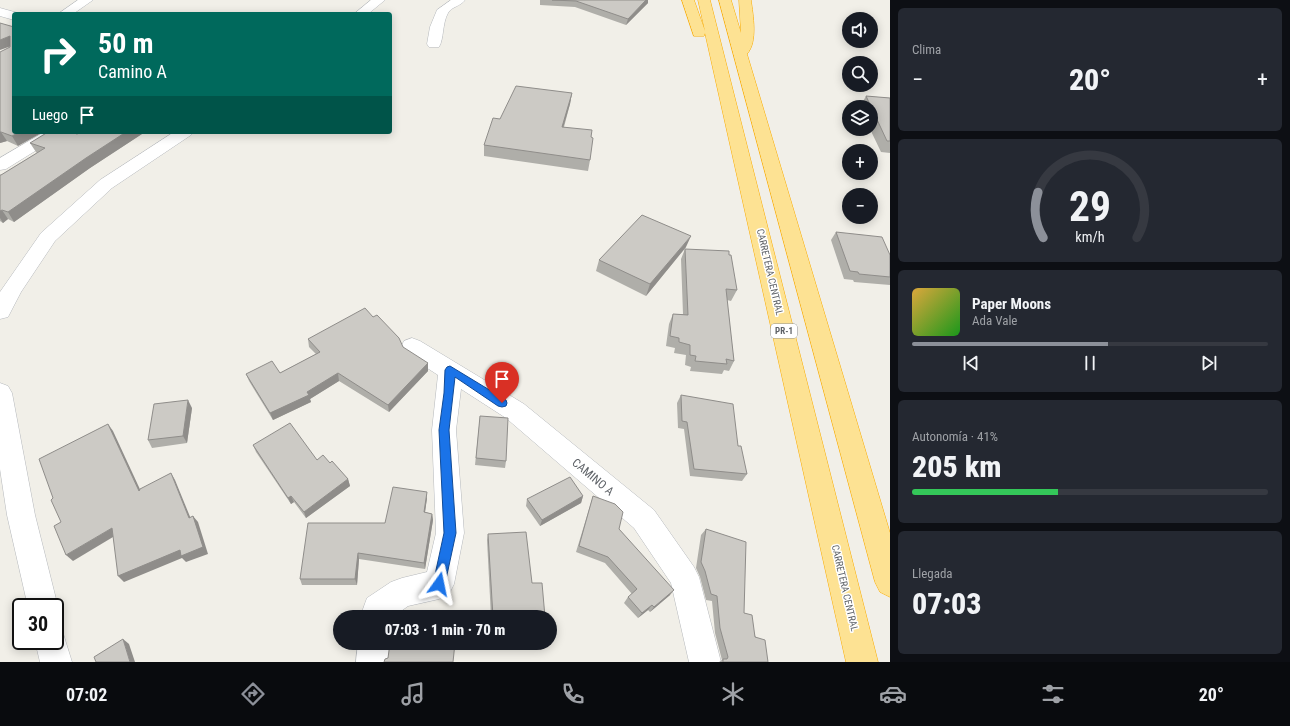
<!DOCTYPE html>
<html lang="es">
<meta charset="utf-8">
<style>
body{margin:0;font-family:"Roboto Condensed",sans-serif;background:#242831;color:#f1f3f6;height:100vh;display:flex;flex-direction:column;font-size:15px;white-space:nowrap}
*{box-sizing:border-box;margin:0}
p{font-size:13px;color:#9ea1a6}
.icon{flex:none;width:22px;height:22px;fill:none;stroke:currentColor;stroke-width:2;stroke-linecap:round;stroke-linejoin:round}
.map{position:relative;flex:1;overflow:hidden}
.details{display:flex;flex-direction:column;gap:8px;padding:8px;background:#0d0f14;width:400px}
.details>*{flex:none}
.guide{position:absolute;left:12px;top:12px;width:380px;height:122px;border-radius:4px;box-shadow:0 2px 10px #0003;background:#00695c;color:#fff;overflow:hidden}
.controls{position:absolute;left:842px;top:12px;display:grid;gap:8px}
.controls a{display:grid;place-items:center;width:36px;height:36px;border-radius:50%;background:#171b24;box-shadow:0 2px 10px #0003;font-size:20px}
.speed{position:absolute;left:12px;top:598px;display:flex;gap:8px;font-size:20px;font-weight:700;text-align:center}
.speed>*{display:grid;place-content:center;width:52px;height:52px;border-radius:50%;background:#171b24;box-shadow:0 2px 10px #0003;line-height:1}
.speed .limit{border:2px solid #111;border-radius:6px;background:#fff;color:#111}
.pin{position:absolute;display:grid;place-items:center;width:34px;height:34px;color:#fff;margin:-41px -17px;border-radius:50% 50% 50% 0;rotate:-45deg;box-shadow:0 0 4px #0007}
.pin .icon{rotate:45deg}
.me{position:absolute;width:44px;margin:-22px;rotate:12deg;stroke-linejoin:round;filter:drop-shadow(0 0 3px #0008)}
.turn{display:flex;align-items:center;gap:14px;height:84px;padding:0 20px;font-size:18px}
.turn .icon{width:52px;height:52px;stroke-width:2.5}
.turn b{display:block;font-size:28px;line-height:34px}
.then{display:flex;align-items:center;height:38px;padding:0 20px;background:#0003;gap:8px;font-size:15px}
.big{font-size:30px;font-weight:800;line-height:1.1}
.details .widget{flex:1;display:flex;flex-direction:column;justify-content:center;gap:6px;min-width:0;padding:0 14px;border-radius:6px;background:#242831}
.details .dial{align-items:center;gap:0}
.dial svg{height:104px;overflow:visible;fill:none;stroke:#363941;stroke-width:7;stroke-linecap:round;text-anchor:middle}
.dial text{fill:#f1f3f6;stroke:none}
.song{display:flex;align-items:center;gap:12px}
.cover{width:48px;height:48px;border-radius:6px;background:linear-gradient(135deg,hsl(40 70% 55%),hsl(120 70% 35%))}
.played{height:4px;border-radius:2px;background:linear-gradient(90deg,#8c9099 55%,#363941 55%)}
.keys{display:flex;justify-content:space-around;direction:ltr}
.heat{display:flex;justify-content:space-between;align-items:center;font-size:22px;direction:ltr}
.charge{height:6px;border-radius:3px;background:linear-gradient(90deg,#34c759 41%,#363941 0)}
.trip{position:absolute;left:333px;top:610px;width:224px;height:40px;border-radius:20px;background:#171b24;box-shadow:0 2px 10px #0003;font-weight:800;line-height:40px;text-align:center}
.tab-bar{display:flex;height:64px;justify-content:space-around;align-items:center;background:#090b0e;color:#9ea1a6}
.tab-bar .icon{width:28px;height:28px}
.tab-bar .current{color:#8c9099}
.tab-bar b{font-size:18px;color:#f1f3f6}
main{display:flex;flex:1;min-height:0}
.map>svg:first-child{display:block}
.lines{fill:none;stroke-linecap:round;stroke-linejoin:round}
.minor-casing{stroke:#b5b8bc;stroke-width:1}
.highway-casing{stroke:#f9ab00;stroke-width:1}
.minor{fill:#fff;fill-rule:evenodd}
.highway{fill:#fde293;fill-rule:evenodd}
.wall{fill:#afaea9}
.shaded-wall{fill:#8f8d8a}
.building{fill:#cccac5;stroke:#8f8d8a}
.route{fill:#1a73e8;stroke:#114b97}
.labels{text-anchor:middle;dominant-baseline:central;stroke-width:3;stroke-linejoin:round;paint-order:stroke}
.shield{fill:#fff;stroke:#8f9295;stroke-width:1}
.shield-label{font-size:9px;font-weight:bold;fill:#5f6368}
.street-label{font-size:10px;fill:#5f6368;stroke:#fff}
.near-street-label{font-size:12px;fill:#5f6368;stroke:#fff}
</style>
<main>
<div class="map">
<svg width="890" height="662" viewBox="0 0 890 662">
<rect width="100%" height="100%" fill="#f1efe8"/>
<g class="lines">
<g class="minor-casing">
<g id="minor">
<path d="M 78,0 L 93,0 L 73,14 L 58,14 Z"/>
<path d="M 371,0 L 385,0 L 368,14 L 354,14 Z"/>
<path d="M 451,0 L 465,0 C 461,6 451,7 448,13 C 442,24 444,39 439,47 L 429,47 L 427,44 L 430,27 L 437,10 Z"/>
<path d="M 0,8 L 18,13 L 19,14 L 14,14 L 14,20 L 0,16 Z"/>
<path d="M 44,132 L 63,132 L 61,135 L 6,169 L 0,170 L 0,158 Z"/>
<path d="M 174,132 L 193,132 L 191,135 L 112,188 L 55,241 L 21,292 L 8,317 L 0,319 L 0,292 L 41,233 L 100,180 Z"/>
<path d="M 412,338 L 420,341 L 524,404 L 654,510 L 694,567 L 699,577 L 721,662 L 689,662 L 671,583 L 634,528 L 506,418 L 461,389 L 456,430 L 464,533 L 454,584 L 449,594 L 439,599 L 408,606 L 393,617 L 362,617 L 363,609 L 367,598 L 391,582 L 402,578 L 427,572 L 436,533 L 432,430 L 438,375 L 404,353 L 401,347 L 404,341 Z"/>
<path d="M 0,383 L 8,386 L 12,393 L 35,515 L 58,607 L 55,614 L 55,607 L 28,607 L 7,515 L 0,469 Z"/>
<path d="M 55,627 L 62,630 L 72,662 L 40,662 L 35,641 L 55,641 Z"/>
<path d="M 358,643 L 390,643 L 388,662 L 356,662 Z"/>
</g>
</g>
<g class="highway-casing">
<g id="highway">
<path d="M 682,0 L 694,0 L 705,31 L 698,0 L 710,0 L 878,662 L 846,662 L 705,33 L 704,36 L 694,36 Z"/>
<path d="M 719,0 L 731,0 L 741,33 L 739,0 L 751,0 C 753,15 758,42 747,54 L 890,533 L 890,597 L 880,592 L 875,582 Z"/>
</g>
</g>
<use href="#minor" class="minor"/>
<use href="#highway" class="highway"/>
</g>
<g class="wall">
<path d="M 540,0 L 648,0 L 648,3 L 626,25 L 575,7 L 540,5 Z"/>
<path d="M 10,47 L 18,146 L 7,141 L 0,143 Z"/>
<path d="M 572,93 L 570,104 L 564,127 L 591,137 L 590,160 L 588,171 L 484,156 L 484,145 L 500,119 Z"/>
<path d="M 866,96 L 890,98 L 890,153 L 881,152 L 870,129 L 871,129 L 871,107 L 860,107 Z"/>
<path d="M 81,132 L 151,132 L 149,133 L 145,132 L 90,168 L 14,222 L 8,219 L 3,223 L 0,221 L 0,175 L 1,175 L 37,153 L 36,152 L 30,143 L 77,134 Z"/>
<path d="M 836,232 L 890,255 L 890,285 L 854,282 L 853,280 L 844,279 L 831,240 Z"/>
<path d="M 686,247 L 646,296 L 596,271 L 599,260 Z"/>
<path d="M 685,249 L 737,290 L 731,301 L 727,300 L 734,361 L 729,371 L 724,370 L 722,374 L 690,371 L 691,367 L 685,365 L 686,355 L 674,353 L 675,348 L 666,346 L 669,324 L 673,314 L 683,314 L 681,259 Z"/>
<path d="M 308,339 L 403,347 L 428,371 L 389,412 L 339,381 L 310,399 L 311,402 L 273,420 L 249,381 L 246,374 L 280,373 L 316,354 L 309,347 Z"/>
<path d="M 681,395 L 738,446 L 747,474 L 742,481 L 690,476 L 684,429 L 678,428 L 677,403 Z"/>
<path d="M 192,408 L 187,443 L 152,448 L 148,440 Z"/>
<path d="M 480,416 L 506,461 L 505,468 L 475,465 Z"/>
<path d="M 253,445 L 330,463 L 348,479 L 350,486 L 306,518 L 294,502 L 291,504 L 256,452 Z"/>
<path d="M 583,496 L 581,503 L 540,526 L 526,506 L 527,499 Z"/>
<path d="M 593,496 L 670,595 L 650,612 L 648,610 L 638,618 L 624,603 L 628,597 L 632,594 L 605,563 L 576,552 Z"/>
<path d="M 427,498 L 425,512 L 432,514 L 433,520 L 425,569 L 359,559 L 357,585 L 302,585 L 300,579 L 385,523 Z"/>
<path d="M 706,529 L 744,613 L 768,662 L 719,662 L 722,660 L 715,633 L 712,601 L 706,600 L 700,577 L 696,568 L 701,535 Z"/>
<path d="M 488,534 L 532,583 L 545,617 L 491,617 L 487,540 Z"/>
</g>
<g class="shaded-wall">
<path d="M 646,0 L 648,0 L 648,3 L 626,25 L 628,19 Z"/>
<path d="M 10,36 L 14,45 L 0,50 L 0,40 Z"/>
<path d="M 572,93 L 570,104 L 560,138 L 562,127 Z"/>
<path d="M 0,132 L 1,132 L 7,141 L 0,143 Z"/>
<path d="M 20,132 L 43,132 L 18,146 L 12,136 Z"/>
<path d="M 126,132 L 145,132 L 90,168 L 14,222 L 8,212 L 86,158 Z"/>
<path d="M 2,210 L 8,219 L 3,223 L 0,218 L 0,211 Z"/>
<path d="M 691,236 L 686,247 L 646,296 L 650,284 Z"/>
<path d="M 428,363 L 428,371 L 389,412 L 388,405 Z"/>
<path d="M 338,373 L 339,381 L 310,399 L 311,402 L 273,420 L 270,413 L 307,392 Z"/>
<path d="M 188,400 L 192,408 L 187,443 L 183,436 Z"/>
<path d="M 108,424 L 113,431 L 144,498 L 139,491 Z"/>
<path d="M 171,473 L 175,480 L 193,524 L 189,518 Z"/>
<path d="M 348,479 L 350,486 L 306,518 L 304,512 Z"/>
<path d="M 427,492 L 427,498 L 424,519 L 424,512 Z"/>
<path d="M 291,496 L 294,502 L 291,504 L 288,498 Z"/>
<path d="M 583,496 L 581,503 L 540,526 L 542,520 Z"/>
<path d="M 432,514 L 433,520 L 425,569 L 424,563 Z"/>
<path d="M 193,516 L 198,522 L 208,554 L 186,562 L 182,558 L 124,582 L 118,576 Z"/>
<path d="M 112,528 L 118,534 L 73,561 L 66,555 Z"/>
<path d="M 358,553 L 359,559 L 357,585 L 355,579 Z"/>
<path d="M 674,590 L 670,595 L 650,612 L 654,607 Z"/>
<path d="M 652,605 L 648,610 L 638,618 L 642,613 Z"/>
<path d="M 123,639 L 129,644 L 135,662 L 130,662 Z"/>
</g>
<g class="building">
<path d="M 552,0 L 646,0 L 628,19 L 576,1 Z"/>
<path d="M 0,23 L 14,27 L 14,132 L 20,132 L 12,136 L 1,132 L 0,132 L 0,52 L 10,47 L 10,36 L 0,40 Z"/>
<path d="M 516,86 L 572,93 L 562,127 L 592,130 L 591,137 L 593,138 L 590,160 L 484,145 L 493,118 L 500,119 Z"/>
<path d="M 866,96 L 890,98 L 890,141 L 887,141 Z"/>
<path d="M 48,132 L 71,132 L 77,134 L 81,132 L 126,132 L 86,158 L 8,212 L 2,210 L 0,211 L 0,175 L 1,175 L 45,148 L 30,143 Z"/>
<path d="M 642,215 L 691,236 L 650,284 L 599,260 Z"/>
<path d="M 836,232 L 882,237 L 890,255 L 890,277 L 859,274 L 858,272 L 850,271 Z"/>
<path d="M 685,249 L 729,251 L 729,255 L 731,255 L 737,290 L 726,289 L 734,361 L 726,359 L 727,364 L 695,361 L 696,356 L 690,355 L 690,345 L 679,342 L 679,338 L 670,336 L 673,314 L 688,315 Z"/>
<path d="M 365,308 L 373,317 L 377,315 L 399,338 L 403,347 L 428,363 L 388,405 L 338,373 L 307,392 L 309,395 L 270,413 L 246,374 L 272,361 L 280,373 L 320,352 L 308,339 Z"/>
<path d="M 681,395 L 733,404 L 738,446 L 741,446 L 747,474 L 694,469 L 687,422 L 682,421 Z"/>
<path d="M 188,400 L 183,436 L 148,440 L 154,404 Z"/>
<path d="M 480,416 L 508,418 L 506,461 L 476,458 Z"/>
<path d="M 290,423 L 317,460 L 323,455 L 330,463 L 332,461 L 348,479 L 304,512 L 291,496 L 288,498 L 253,445 Z"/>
<path d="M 108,424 L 139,491 L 140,489 L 171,473 L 189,518 L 193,516 L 203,547 L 181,556 L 180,550 L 118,576 L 112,528 L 66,555 L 54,526 L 61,522 L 51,500 L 53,498 L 39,459 Z"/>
<path d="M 570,477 L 583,496 L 542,520 L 527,499 Z"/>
<path d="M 393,487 L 427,492 L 424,512 L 432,514 L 424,563 L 358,553 L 355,579 L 300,579 L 308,523 L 385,523 Z"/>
<path d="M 593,496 L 615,504 L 623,512 L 619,529 L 674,590 L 654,607 L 652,605 L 642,613 L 628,597 L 637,589 L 608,557 L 579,546 Z"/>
<path d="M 706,529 L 746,542 L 744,613 L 752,615 L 755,637 L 765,640 L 768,662 L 723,662 L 723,659 L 727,659 L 728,657 L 720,628 L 717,596 L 711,594 L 705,571 L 701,562 Z"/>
<path d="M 526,532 L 532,583 L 542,583 L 545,617 L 493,617 L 488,534 Z"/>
<path d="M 392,615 L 405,617 L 392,617 Z"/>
<path d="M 123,639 L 130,662 L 96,662 L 94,657 Z"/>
<path d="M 390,643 L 455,643 L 453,662 L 384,662 L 385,659 L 388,658 Z"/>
</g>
<path class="route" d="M 450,366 L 506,400 L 507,403 L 506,406 L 502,407 L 498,406 L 455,377 L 449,430 L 456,533 L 445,584 L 443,588 L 439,590 L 434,588 L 433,584 L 444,533 L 439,430 L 444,393 L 445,370 L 447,367 Z"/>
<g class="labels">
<rect class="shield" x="771" y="324" width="26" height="14" rx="3"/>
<g class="shield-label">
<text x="784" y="331">PR-1</text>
</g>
<g class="street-label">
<text transform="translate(770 272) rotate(77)">CARRETERA CENTRAL</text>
<text transform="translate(845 588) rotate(77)">CARRETERA CENTRAL</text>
</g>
<g class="near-street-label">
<text transform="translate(593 477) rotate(40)">CAMINO A</text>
</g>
</g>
</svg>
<div class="controls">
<a><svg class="icon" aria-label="sound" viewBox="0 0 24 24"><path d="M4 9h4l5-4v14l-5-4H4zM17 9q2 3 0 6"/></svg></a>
<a><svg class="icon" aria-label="search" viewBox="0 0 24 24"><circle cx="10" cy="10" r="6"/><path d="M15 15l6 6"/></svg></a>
<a><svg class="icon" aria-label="layers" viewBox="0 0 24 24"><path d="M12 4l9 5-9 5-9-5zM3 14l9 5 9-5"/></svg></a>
<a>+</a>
<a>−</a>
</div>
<div class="speed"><div class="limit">30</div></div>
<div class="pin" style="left:502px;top:403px;background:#d93025"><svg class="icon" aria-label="arrive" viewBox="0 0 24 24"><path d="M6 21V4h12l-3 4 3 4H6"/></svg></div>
<svg class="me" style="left:439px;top:584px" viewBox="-20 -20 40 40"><path d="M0-17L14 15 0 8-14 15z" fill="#1a73e8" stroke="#fff" stroke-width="4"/></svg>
<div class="trip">07:03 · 1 min · 70 m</div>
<div class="guide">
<div class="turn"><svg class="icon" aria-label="right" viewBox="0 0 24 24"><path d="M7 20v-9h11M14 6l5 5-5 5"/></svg><div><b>50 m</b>Camino A</div></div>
<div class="then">Luego<svg class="icon" aria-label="arrive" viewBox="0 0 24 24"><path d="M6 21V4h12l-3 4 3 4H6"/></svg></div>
</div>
</div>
<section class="details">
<div class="widget"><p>Clima</p>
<div class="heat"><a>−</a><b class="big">20°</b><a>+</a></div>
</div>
<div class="widget dial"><svg viewBox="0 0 100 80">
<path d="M14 69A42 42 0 1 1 86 69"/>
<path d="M14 69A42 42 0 0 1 10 34" stroke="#8c9099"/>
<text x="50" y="56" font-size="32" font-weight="700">29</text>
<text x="50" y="72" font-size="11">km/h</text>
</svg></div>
<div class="widget">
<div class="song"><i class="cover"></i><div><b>Paper Moons</b><p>Ada Vale</p></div></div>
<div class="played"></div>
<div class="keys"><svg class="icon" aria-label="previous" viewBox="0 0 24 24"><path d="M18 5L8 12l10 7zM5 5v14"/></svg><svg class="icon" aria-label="pause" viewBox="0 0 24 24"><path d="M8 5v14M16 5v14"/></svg><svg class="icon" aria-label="next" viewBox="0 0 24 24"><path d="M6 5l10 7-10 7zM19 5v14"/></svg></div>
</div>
<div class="widget"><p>Autonomía · 41%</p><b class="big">205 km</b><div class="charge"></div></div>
<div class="widget"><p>Llegada</p><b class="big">07:03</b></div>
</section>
</main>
<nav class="tab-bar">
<b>07:02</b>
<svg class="icon current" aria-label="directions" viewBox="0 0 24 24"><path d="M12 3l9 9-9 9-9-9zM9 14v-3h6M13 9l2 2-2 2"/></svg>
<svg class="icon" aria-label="music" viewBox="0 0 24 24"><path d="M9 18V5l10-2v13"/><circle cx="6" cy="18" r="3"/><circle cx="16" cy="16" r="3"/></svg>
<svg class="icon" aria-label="phone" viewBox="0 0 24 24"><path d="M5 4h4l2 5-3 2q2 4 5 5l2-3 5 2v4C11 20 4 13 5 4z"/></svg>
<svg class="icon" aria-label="climate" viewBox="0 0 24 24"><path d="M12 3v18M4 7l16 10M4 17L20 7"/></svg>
<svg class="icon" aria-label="car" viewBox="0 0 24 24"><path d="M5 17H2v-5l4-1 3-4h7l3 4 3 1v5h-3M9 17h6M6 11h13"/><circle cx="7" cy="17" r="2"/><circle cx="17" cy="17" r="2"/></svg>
<svg class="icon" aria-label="filters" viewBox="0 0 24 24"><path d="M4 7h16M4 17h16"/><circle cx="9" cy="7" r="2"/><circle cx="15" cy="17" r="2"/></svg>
<b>20°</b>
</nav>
